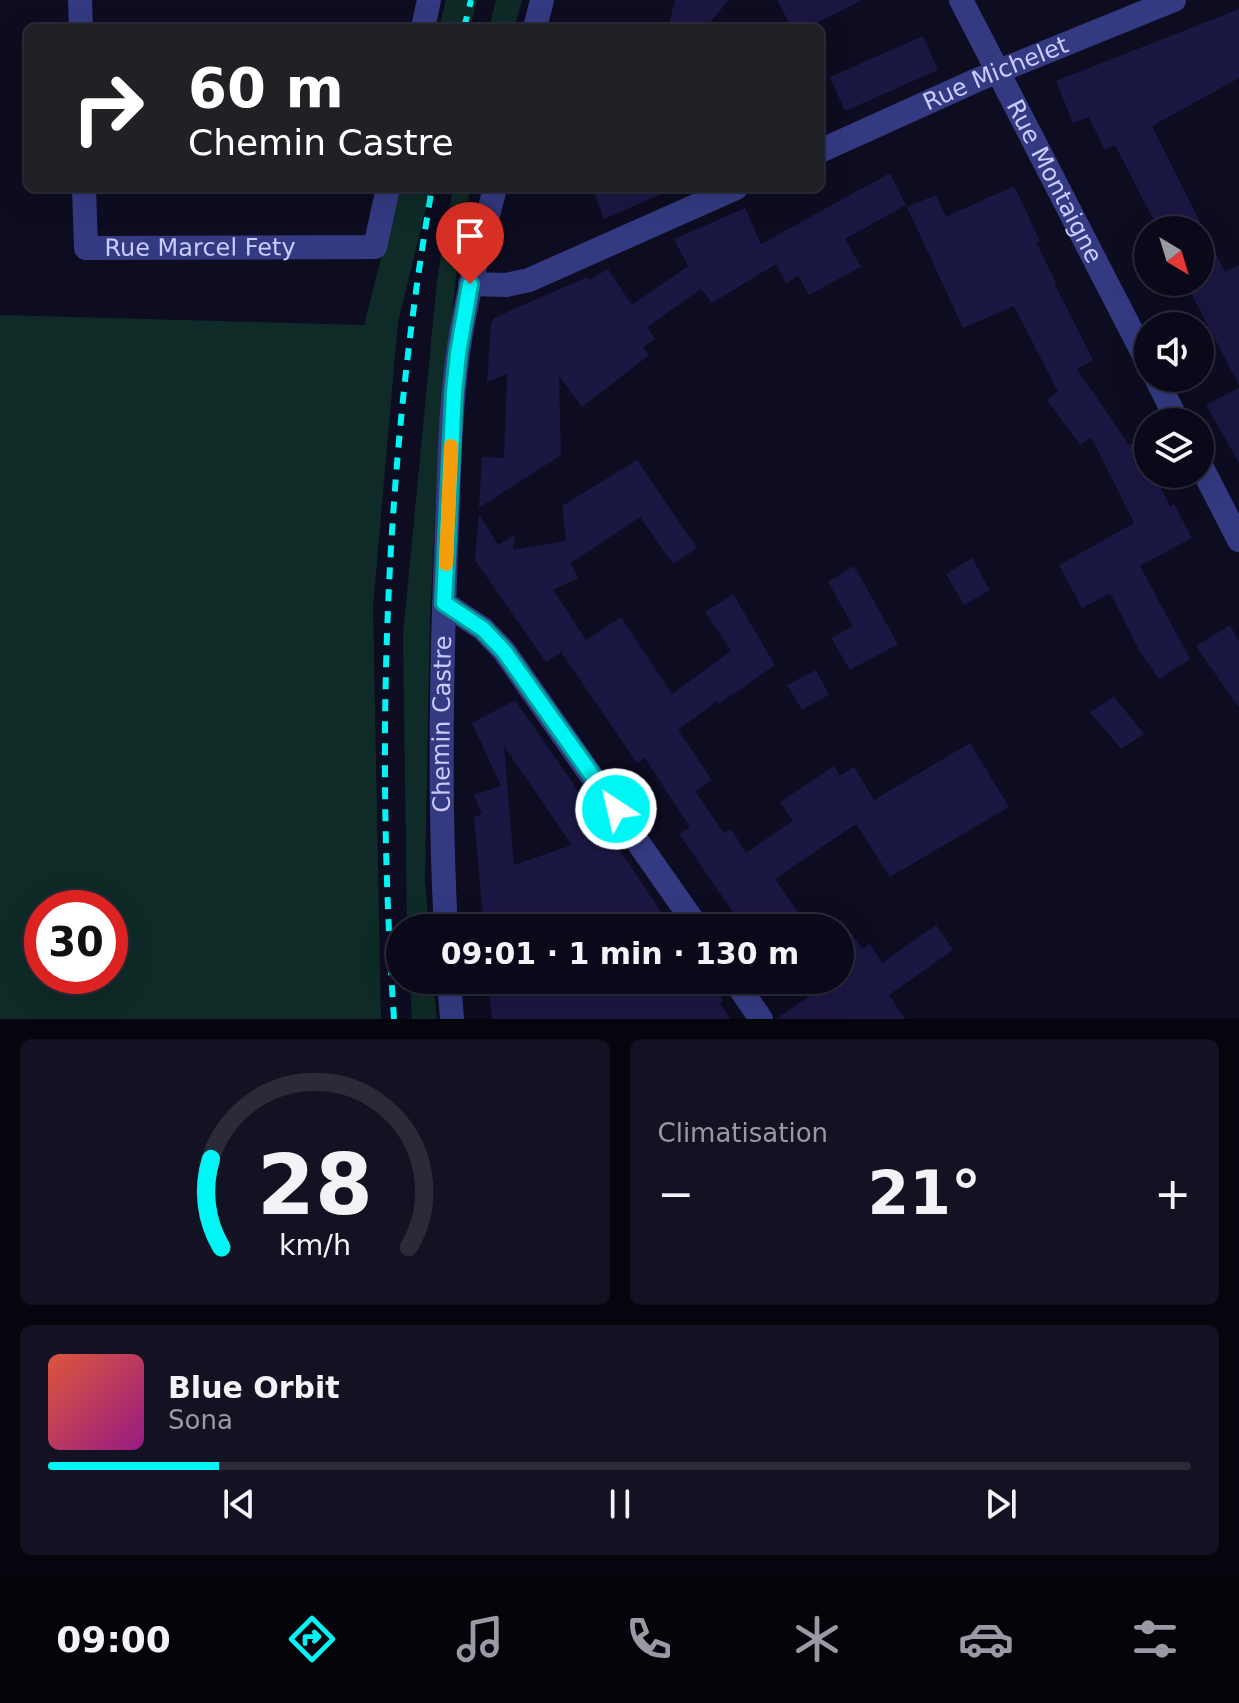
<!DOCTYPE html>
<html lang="fr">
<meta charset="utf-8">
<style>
body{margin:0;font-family:"DejaVu Sans",sans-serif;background:#131222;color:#f1f3f6;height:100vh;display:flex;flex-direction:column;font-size:30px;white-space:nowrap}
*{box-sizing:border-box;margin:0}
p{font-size:26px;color:#999aa2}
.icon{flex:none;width:44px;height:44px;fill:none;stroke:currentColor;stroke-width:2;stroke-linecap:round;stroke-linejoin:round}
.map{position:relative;height:1019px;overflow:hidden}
.sheet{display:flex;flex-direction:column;gap:20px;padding:20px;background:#06050e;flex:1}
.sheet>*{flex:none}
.guide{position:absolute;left:24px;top:24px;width:800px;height:168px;border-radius:12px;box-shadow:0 8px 32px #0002,0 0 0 2px #2a2a38;background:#202124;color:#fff;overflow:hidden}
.needle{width:52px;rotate:142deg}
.tools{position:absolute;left:1134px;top:216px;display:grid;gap:16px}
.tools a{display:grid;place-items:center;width:80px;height:80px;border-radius:50%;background:#0a0919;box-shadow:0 8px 32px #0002,0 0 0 2px #2a2a38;font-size:40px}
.speed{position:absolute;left:24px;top:890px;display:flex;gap:16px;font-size:40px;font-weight:700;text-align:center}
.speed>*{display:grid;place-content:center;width:104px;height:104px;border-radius:50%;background:#0a0919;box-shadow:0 8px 32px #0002,0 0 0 2px #2a2a38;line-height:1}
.speed .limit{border:12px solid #d22;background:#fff;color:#111}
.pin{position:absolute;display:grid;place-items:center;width:68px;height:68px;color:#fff;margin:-82px -34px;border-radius:50% 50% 50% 0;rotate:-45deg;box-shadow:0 0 8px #0007}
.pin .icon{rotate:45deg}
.me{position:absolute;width:88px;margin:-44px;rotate:325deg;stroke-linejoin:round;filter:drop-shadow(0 0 6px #0008)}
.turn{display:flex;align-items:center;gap:28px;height:168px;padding:0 32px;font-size:36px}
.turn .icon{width:104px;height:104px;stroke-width:2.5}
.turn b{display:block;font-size:56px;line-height:68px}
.big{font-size:60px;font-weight:700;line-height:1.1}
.sheet .tile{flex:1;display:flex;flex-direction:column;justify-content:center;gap:12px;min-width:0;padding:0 28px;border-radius:12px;background:#131222}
.sheet .dial{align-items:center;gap:0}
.dial svg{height:208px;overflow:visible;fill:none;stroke:#2a2a38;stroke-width:7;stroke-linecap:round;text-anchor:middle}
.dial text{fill:#f1f3f6;stroke:none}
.song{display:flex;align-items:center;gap:24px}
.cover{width:96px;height:96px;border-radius:12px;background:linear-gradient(135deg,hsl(10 70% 55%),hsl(310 70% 35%))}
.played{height:8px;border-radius:4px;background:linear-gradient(90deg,#00f6f4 15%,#2a2a38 15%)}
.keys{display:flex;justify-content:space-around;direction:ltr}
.heat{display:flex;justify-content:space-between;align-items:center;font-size:44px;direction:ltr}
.sheet .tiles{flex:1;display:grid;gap:20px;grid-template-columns:1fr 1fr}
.tile:last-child{grid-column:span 2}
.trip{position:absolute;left:386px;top:914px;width:468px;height:80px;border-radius:40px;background:#0a0919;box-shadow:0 8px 32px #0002,0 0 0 2px #2a2a38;font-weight:700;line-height:80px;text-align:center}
.dock{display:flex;height:128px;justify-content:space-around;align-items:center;background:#04040a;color:#999aa2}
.dock .icon{width:56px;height:56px}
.dock .current{color:#00f6f4}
.dock b{font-size:36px;color:#f1f3f6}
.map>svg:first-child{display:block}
.green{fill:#0e2b27;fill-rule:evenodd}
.building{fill:#1b1743;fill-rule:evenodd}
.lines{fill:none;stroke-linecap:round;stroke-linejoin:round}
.minor{stroke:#343a82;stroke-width:24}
.rail{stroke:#00f6f4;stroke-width:6;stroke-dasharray:12 10;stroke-linecap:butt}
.route-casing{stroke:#00a09f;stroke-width:20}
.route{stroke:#00f6f4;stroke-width:14}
.slow{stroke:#f59e0b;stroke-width:14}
.labels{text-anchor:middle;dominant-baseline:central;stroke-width:8;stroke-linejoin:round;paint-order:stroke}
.street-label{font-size:24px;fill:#cccbff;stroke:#0d0c21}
</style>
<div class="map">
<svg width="1239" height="1019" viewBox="0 0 1239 1019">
<rect width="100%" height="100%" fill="#0d0c21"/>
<g class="green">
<path d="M 446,0 L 477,0 L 470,28 L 439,28 Z"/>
<path d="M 496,0 L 522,0 L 514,28 L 489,28 Z"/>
<path d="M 399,188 L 431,188 L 398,322 L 373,607 L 381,1019 L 0,1019 L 0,315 L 364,325 ZM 42,908 L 110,908 L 110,976 L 42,976 Z"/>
<path d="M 453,188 L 471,188 L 462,224 L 440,423 L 430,617 L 425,881 L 429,928 L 407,928 L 403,635 L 437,280 Z"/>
<path d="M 410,980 L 433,980 L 437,1019 L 412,1019 Z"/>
</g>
<g class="building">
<path d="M 675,0 L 729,0 L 705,28 L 683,28 L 669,24 Z"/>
<path d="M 777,0 L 862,0 L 807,28 L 792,28 Z"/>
<path d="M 1239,9 L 1239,78 L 1152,126 L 1225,272 L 1239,265 L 1239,385 L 1185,282 L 1200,282 L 1200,230 L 1159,230 L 1115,145 L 1105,150 L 1089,117 L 1073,123 L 1056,81 Z"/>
<path d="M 923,36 L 938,70 L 845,111 L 830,77 Z"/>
<path d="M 890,173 L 906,205 L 845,239 L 861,267 L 809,295 L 798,276 L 786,283 L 776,264 L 712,303 L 701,289 L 647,327 L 655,339 L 643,347 L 649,355 L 582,407 L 559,376 L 561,455 L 479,508 L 482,457 L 504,458 L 507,374 L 487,382 L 491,324 L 494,318 L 587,277 L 589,280 L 608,269 L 632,305 L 688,266 L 674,239 L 745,208 L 761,244 Z"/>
<path d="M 1014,186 L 1040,241 L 1036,242 L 1056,283 L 1054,283 L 1093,360 L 1077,369 L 1129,445 L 1139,440 L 1148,457 L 1148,474 L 1154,474 L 1170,506 L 1174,504 L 1192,538 L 1140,566 L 1190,659 L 1159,679 L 1139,650 L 1110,593 L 1082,608 L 1059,565 L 1134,523 L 1091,437 L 1080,445 L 1047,400 L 1058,392 L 1014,306 L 963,328 L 907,207 L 936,195 L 946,217 Z"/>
<path d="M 592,188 L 675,188 L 604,219 Z"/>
<path d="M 1239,388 L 1239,463 L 1206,405 Z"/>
<path d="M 637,460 L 697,548 L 673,564 L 640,517 L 571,563 L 578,578 L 553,590 L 586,640 L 621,617 L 672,694 L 731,651 L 705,612 L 733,594 L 775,665 L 719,704 L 717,701 L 678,730 L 712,780 L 695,791 L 724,833 L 731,829 L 746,853 L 793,821 L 780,802 L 834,766 L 840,776 L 854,767 L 874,800 L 970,743 L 1009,807 L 890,877 L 856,824 L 775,879 L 809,928 L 780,928 L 779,926 L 776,928 L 744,928 L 679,834 L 690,827 L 645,758 L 637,763 L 561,652 L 546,662 L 475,560 L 479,514 L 498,545 L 515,535 L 513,550 L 566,541 L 562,506 Z"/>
<path d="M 972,558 L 990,590 L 964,605 L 946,574 Z"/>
<path d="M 854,566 L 898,644 L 850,670 L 831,638 L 853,626 L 828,582 Z"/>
<path d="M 1230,625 L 1239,642 L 1239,708 L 1196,646 Z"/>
<path d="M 816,670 L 829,695 L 802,710 L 787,685 Z"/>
<path d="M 1114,697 L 1144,734 L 1121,749 L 1090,712 Z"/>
<path d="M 515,700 L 631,867 L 672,928 L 484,928 L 474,817 L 482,814 L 474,795 L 501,786 L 472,723 ZM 504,746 L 572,845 L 514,865 Z"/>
<path d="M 840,918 L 862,949 L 870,944 L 882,963 L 936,925 L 953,950 L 889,995 L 905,1019 L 776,1019 L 833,980 L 840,980 Z"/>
<path d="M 488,980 L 709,980 L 723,1001 L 720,1003 L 730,1019 L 492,1019 Z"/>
</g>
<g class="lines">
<g class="minor">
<path d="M 80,0 L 81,28"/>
<path id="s1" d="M 961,0 L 1148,363"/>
<path d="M 423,28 L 429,0"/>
<path d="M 535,28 L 542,0"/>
<path id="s2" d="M 820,151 L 977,80 L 1174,0"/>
<path id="s3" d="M 84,188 L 86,248 L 375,247 L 388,188"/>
<path d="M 470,284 L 506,285 L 529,280 L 736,188"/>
<path d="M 1156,378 L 1178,422"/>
<path d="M 1200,464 L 1239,540"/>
<path d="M 444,603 L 483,629 L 504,651 L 698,928"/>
<path id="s4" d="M 446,928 C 439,803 441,678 446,553 C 449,486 449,419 458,353 C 466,297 481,243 495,188"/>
<path d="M 449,980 L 452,1019"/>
<path d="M 734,980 L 761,1019"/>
</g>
<g class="rail">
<path d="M 464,28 L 471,0"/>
<path d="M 394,1019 C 375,742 385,461 432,188"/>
</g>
</g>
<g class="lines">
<g class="route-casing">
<path id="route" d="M 470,284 L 458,353 L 454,392 L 444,603 L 483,629 L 504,651 L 616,809"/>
</g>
<use href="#route" class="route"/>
<path class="slow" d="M 446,564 L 451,446"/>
</g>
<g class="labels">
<g class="street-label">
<text stroke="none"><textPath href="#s2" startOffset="192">Rue Michelet</textPath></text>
<text stroke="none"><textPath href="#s1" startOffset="204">Rue Montaigne</textPath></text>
<text stroke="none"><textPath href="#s3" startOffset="174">Rue Marcel Fety</textPath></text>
<text stroke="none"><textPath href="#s4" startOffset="204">Chemin Castre</textPath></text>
</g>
</g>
</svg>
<div class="tools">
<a><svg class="needle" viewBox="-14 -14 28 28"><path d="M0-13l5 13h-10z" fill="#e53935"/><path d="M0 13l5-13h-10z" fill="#999aa2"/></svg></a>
<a><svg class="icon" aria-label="sound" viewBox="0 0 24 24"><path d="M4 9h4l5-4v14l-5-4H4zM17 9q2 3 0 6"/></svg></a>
<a><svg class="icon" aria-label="layers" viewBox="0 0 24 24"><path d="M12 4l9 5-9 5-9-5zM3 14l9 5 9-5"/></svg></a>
</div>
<div class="speed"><div class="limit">30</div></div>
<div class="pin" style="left:470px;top:284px;background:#d93025"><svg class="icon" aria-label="arrive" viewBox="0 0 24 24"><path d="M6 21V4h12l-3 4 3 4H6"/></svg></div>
<svg class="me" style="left:616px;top:809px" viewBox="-20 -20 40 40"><circle r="17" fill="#00f6f4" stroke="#fff" stroke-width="3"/><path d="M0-11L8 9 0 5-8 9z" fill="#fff"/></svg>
<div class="trip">09:01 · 1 min · 130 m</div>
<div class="guide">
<div class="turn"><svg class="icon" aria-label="right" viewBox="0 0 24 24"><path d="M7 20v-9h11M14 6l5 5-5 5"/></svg><div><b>60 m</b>Chemin Castre</div></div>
</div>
</div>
<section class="sheet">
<div class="tiles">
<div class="tile dial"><svg viewBox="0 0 100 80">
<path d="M14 69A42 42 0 1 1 86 69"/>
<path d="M14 69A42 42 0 0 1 10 35" stroke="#00f6f4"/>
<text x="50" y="56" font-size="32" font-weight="700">28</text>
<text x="50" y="72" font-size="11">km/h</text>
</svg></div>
<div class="tile"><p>Climatisation</p>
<div class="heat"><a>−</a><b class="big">21°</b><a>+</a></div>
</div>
<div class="tile">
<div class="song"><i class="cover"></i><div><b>Blue Orbit</b><p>Sona</p></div></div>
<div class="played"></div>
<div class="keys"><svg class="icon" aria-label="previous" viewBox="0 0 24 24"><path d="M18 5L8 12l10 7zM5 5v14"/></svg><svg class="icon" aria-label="pause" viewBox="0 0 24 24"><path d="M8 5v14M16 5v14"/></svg><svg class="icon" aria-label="next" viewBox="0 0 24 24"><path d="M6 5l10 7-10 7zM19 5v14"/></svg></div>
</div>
</div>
</section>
<nav class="dock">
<b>09:00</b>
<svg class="icon current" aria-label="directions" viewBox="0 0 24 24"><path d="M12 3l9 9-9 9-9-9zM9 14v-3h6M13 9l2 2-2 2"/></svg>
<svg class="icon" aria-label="music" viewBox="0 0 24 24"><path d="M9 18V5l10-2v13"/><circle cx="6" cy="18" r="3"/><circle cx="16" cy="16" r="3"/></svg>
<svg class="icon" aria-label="phone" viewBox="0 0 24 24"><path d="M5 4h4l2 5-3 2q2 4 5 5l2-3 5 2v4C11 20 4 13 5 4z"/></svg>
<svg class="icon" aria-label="climate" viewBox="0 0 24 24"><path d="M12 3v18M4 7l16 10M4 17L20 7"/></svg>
<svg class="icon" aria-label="car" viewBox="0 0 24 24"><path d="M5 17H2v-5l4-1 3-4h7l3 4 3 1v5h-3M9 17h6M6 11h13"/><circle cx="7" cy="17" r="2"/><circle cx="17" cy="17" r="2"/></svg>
<svg class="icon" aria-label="filters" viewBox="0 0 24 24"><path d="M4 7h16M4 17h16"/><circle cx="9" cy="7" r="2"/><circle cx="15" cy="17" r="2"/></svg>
</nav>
